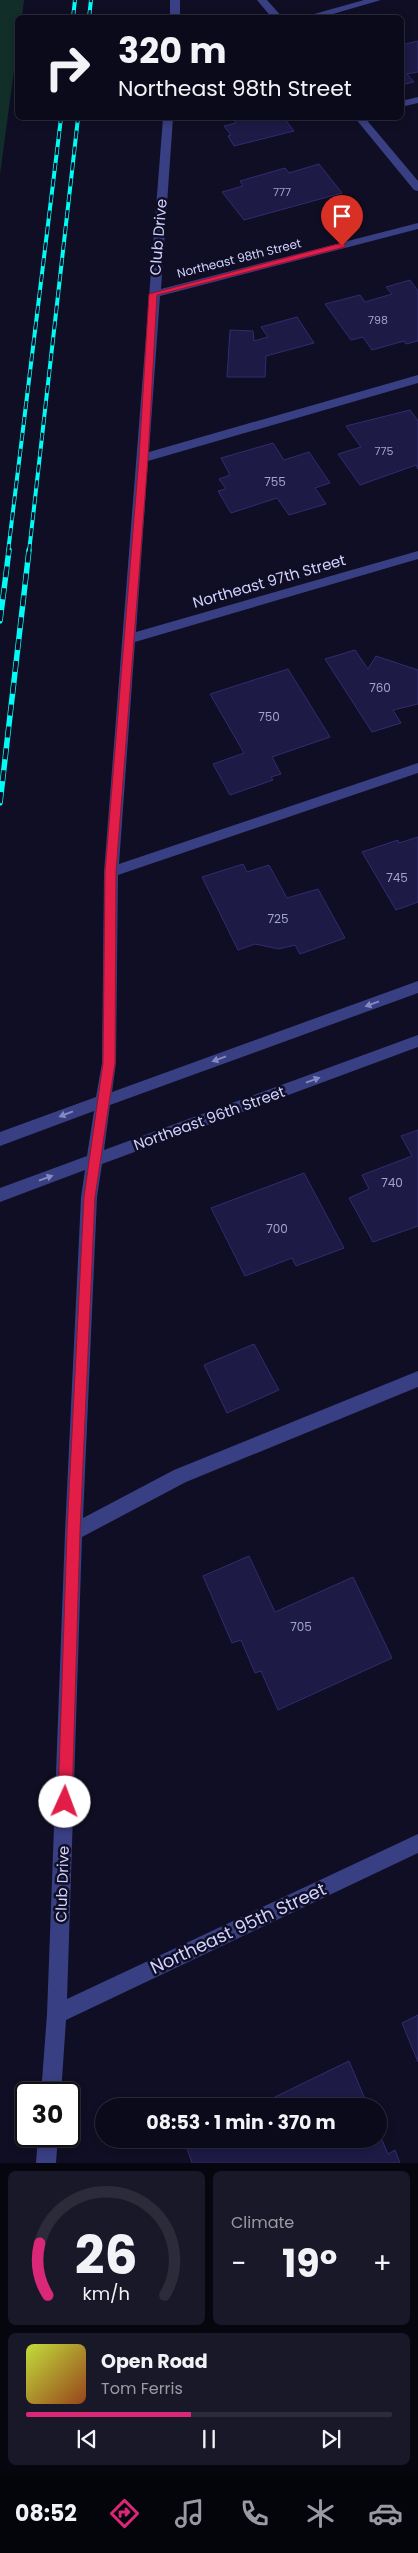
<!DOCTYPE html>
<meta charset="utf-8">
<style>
body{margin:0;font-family:Poppins,sans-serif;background:#191828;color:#f1f3f6;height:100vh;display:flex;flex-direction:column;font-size:19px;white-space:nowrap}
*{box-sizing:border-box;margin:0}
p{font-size:16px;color:#9a9aa3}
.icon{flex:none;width:28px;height:28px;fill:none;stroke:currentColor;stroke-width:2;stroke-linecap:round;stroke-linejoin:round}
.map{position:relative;height:2163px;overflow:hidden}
.sheet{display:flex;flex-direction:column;gap:8px;padding:8px;background:#06060f;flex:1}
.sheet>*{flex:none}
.guide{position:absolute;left:15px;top:15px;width:389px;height:105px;border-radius:8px;box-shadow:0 2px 8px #0003,0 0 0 1px #2b2b3a;background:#0b0a1b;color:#f1f3f6;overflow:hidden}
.speed{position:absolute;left:15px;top:2082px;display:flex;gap:10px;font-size:25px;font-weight:700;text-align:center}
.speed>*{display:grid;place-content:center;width:65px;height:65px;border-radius:50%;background:#0b0a1b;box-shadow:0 2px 8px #0003,0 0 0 1px #2b2b3a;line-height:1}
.speed .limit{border:2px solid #111;border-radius:8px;background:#fff;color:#111}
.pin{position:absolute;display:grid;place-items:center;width:42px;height:42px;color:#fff;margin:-51px -21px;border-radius:50% 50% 50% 0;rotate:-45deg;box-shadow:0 0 5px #0007}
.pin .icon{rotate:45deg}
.me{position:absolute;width:55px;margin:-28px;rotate:2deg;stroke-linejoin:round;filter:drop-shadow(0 0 4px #0008)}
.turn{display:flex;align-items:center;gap:18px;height:105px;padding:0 20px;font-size:22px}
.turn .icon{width:65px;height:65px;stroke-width:2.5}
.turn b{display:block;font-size:35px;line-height:42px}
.big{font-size:38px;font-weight:700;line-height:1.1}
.sheet .tile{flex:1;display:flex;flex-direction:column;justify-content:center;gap:8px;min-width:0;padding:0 18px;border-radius:8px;background:#191828}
.sheet .dial{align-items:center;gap:0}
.dial svg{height:130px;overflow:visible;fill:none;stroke:#2b2b3a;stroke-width:7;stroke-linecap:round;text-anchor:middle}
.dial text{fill:#f1f3f6;stroke:none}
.song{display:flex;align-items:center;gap:15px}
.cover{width:60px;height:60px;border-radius:8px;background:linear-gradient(135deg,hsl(70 70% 55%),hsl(20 70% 35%))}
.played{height:5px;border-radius:2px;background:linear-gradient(90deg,#db2777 45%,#2b2b3a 45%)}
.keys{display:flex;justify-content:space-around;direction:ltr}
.heat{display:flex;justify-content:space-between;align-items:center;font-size:28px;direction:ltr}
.sheet .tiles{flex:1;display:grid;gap:8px;grid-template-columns:1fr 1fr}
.tile:last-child{grid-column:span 2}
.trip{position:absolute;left:95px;top:2098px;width:292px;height:50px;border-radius:25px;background:#0b0a1b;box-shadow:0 2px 8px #0003,0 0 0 1px #2b2b3a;font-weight:700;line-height:50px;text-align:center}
.tabs{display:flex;height:80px;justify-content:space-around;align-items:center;background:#04040b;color:#9a9aa3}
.tabs .icon{width:35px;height:35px}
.tabs .active{color:#db2777}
.tabs b{font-size:22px;color:#f1f3f6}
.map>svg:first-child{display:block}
.green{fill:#112e29}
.building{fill:#1d1a45;stroke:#312c71}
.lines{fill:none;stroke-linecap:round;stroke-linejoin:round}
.minor{fill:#393f83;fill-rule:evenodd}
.rail-far1-casing{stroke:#00fcf6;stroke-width:4}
.rail-casing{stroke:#00fcf6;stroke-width:5.5}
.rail-far1{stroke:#0f0e24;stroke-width:2.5;stroke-dasharray:8;stroke-linecap:butt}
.rail{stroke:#0f0e24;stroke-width:4;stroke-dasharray:11;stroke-linecap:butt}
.oneway{fill:#8588c1}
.route{fill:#e11d48;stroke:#92132f}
.labels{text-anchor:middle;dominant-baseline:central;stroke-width:5;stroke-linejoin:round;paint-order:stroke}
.far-number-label{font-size:11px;fill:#a4a3d0}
.far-street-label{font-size:12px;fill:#d1d1ff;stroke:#0f0e24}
.number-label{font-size:12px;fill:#a4a3d0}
.street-label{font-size:15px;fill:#d1d1ff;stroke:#0f0e24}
.near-street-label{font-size:18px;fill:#d1d1ff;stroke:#0f0e24}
</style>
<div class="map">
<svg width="418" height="2163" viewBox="0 0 418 2163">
<rect width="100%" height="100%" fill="#0f0e24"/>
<path class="green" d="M 0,0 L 24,0 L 22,17 L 18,18 L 17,48 L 0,175 Z"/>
<g class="building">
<path d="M 418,41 L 418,72 L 407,74 L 414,82 L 401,85 L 401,45 Z"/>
<path d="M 233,118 L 284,118 L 294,131 L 234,146 L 228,136 L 231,135 L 224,126 L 236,123 Z"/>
<path d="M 319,164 L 342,193 L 244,220 L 222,192 L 243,186 L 240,181 L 285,168 L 289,173 Z"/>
<path d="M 410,280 L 418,291 L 418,341 L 406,344 L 404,341 L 372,350 L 363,337 L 351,340 L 325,304 L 360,295 L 365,302 L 392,294 L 386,287 Z"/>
<path d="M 297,317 L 314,343 L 266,356 L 265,377 L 227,377 L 230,330 L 253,331 L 254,341 L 268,337 L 261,327 Z"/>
<path d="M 410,410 L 418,421 L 418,469 L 416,465 L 360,485 L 338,454 L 361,447 L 346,426 Z"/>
<path d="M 273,443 L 284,460 L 309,452 L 330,483 L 315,488 L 326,504 L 289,515 L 277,498 L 231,513 L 218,491 L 226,489 L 219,479 L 230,475 L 221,458 Z"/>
<path d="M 355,650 L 368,669 L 376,656 L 418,670 L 418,704 L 393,710 L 401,723 L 372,732 L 325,659 Z"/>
<path d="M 288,669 L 330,737 L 272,757 L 281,774 L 271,777 L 273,780 L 230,795 L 213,764 L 244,753 L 210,694 Z"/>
<path d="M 418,837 L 418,902 L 396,910 L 362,852 L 398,840 L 399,843 Z"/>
<path d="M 243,864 L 247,872 L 269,865 L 287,898 L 318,889 L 345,938 L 300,954 L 295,945 L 279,949 L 255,944 L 238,950 L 202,877 Z"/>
<path d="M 418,1130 L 418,1226 L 373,1242 L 349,1198 L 369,1189 L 362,1175 L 412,1156 L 401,1136 Z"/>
<path d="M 304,1173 L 344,1248 L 296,1266 L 292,1258 L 245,1276 L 211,1208 Z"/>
<path d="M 254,1344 L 279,1390 L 227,1413 L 204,1365 Z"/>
<path d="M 249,1556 L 275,1612 L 353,1577 L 392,1658 L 278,1710 L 261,1671 L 255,1673 L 241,1640 L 232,1643 L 203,1576 Z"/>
<path d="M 418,2015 L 418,2062 L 402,2023 Z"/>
<path d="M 349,2061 L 368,2106 L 278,2106 L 275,2097 Z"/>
<path d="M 379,2133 L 388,2154 L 395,2150 L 400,2163 L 192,2163 L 187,2148 L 208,2139 L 238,2139 L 239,2141 L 244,2139 L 379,2139 Z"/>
</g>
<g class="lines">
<g class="minor">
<rect x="170" y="0" width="10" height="18"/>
<path d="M 257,0 L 267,0 L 283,18 L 272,18 Z"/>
<path d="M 364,0 L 381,0 L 319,18 L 300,18 Z"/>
<path d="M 418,97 L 418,103 L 401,107 L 401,101 Z"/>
<path d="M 163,118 L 173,118 L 161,289 L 418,223 L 418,229 L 160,296 L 149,452 L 418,375 L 418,383 L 148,461 L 136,632 L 418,551 L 418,559 L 135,642 L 119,864 L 418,763 L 418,773 L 118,875 L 116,1063 L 112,1092 L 418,981 L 418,993 L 110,1105 L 104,1150 L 418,1035 L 418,1047 L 102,1164 L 97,1197 L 83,1518 L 174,1470 L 418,1371 L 418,1387 L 186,1482 L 82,1537 L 67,1999 L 418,1834 L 418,1853 L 66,2020 L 61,2094 L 41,2094 L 47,2014 L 65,1532 L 81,1197 L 85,1170 L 0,1202 L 0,1188 L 87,1156 L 94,1111 L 0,1146 L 0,1132 L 96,1097 L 102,1063 L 104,872 Z"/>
<path d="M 355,118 L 365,118 L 418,181 L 418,191 L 414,190 Z"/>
<path d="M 38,2136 L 58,2136 L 56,2163 L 36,2163 Z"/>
</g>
<g class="rail-far1-casing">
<g id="rail-far1">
<path d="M 73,18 L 75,0"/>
<path d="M 89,18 L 91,0"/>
<path d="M 8,552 L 61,118"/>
<path d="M 29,552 L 78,118"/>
</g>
</g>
<g class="rail-casing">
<g id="rail">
<path d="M 0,621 L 9,550"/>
<path d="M 0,803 L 29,550"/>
</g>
</g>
<use href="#rail-far1" class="rail-far1"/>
<use href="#rail" class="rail"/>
</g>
<defs><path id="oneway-solid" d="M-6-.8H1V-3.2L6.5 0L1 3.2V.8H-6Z" transform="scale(1.25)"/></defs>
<g class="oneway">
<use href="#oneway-solid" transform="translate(372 1004) rotate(160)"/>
<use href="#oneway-solid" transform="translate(219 1059) rotate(160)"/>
<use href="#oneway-solid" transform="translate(313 1080) rotate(-20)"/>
<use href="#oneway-solid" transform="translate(66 1114) rotate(159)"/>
<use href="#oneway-solid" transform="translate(46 1178) rotate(-20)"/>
</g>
<path class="route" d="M 342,243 L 345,244 L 345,247 L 157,295 L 148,458 L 116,872 L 115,1063 L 95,1197 L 80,1532 L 72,1802 L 70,1807 L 65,1809 L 60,1807 L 58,1802 L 67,1532 L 84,1197 L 103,1063 L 105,872 L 139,458 L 149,294 Z"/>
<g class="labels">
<g class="far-number-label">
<text x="282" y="192">777</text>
<text x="378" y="320">798</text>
<text x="384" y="451">775</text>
</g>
<g class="far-street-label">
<text transform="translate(239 258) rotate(-14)">Northeast 98th Street</text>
</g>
<g class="number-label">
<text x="275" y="481">755</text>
<text x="380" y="687">760</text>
<text x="269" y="716">750</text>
<text x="397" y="877">745</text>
<text x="278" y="918">725</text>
<text x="392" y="1182">740</text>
<text x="277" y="1228">700</text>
<text x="301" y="1626">705</text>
</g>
<g class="street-label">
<text transform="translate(158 237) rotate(-85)">Club Drive</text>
<text transform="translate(269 581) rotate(-16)">Northeast 97th Street</text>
<text transform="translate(209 1118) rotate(-20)">Northeast 96th Street</text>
<text transform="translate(62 1884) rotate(-88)">Club Drive</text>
</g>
<g class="near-street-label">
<text transform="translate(238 1928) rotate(-25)">Northeast 95th Street</text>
</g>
</g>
</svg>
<div class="speed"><div class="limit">30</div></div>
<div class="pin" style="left:342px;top:246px;background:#d93025"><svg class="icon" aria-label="arrive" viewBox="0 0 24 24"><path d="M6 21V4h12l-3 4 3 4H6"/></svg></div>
<svg class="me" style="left:65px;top:1802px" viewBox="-20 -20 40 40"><circle r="19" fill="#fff"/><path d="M0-13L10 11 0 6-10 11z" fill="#e11d48"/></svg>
<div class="trip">08:53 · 1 min · 370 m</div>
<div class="guide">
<div class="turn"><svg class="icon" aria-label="right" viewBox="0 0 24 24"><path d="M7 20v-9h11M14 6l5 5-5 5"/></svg><div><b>320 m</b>Northeast 98th Street</div></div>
</div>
</div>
<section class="sheet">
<div class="tiles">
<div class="tile dial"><svg viewBox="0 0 100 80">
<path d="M14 69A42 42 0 1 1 86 69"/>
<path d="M14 69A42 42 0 0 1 9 37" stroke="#db2777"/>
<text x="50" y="56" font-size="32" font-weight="700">26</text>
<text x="50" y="72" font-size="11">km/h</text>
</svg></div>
<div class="tile"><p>Climate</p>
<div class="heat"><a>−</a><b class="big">19°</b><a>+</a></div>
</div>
<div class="tile">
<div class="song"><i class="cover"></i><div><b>Open Road</b><p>Tom Ferris</p></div></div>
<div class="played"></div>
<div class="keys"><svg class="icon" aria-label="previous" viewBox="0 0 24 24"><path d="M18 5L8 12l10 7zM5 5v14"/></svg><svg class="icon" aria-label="pause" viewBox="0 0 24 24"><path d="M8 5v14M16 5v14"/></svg><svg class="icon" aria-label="next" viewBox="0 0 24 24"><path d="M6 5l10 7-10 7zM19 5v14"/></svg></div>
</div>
</div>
</section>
<nav class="tabs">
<b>08:52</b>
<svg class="icon active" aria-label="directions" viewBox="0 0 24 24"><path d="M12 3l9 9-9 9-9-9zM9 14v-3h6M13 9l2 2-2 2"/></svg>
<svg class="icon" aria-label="music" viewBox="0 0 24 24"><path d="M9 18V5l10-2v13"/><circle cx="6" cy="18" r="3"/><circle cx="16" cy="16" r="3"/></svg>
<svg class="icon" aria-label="phone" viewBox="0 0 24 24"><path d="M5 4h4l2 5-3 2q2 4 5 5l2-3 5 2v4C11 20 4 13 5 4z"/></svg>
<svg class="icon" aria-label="climate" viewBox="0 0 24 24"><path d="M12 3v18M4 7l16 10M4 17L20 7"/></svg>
<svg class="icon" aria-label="car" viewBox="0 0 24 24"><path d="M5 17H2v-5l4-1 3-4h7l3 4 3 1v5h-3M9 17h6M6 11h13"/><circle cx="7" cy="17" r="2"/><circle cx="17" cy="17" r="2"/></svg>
</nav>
